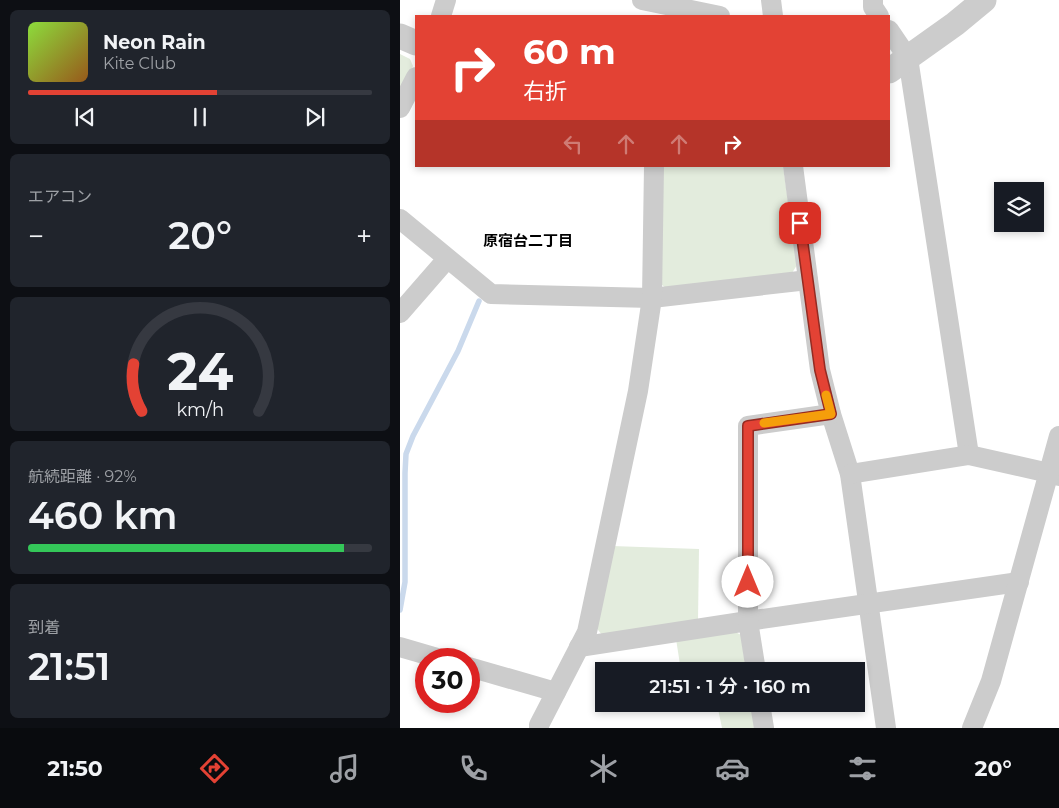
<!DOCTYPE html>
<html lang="ja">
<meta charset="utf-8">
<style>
body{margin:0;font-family:Montserrat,"Noto Sans JP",sans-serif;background:#20242c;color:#f1f3f6;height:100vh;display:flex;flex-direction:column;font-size:19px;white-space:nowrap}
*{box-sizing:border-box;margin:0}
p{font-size:16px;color:#9ea1a6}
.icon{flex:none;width:28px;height:28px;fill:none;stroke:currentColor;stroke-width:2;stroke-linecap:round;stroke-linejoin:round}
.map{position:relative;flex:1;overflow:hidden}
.sheet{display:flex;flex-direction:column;gap:10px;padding:10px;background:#0d0f14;width:400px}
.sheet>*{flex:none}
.banner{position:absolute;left:15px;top:15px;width:475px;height:152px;border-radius:0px;box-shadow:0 2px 8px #0003;background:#e34234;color:#fff;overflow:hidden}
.tools{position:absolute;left:594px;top:182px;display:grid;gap:10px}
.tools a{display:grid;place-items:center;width:50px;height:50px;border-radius:0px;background:#171b24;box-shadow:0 2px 8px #0003;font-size:25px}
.speed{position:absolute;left:15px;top:648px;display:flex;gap:10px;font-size:25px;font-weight:700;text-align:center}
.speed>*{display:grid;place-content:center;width:65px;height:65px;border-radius:50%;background:#171b24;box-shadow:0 2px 8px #0003;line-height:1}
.speed .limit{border:8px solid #d22;background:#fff;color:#111}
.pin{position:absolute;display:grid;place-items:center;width:42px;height:42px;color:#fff;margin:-21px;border-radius:10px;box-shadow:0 2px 8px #0006}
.me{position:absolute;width:55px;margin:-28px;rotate:0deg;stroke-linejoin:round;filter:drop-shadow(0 0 4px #0008)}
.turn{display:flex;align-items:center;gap:18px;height:105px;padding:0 25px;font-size:22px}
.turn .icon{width:65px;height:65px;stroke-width:2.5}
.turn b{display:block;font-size:35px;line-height:42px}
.lanes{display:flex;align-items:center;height:48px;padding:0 25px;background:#0003;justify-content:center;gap:25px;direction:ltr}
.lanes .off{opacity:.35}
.big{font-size:38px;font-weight:600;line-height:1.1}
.sheet .widget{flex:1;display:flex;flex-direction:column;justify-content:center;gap:8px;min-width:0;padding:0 18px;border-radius:8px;background:#20242c}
.sheet .dial{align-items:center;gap:0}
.dial svg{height:130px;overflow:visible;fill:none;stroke:#363941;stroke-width:7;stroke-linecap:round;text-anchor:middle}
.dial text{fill:#f1f3f6;stroke:none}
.song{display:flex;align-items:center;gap:15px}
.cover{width:60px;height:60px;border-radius:8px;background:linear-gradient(135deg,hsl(90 70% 55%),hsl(30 70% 35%))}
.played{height:5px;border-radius:2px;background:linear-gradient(90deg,#e34234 55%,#363941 55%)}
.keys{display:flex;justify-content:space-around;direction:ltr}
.heat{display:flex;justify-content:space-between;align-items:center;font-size:28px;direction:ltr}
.charge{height:8px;border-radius:4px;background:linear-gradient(90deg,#34c759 92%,#363941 0)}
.trip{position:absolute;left:195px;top:662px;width:270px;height:50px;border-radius:0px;background:#171b24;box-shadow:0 2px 8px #0003;font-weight:600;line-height:50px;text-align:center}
.dock{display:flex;height:80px;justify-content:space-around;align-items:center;background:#090b0e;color:#9ea1a6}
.dock .icon{width:35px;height:35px}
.dock .current{color:#e34234}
.dock b{font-size:22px;color:#f1f3f6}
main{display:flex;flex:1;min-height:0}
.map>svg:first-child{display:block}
.green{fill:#e3ecdd}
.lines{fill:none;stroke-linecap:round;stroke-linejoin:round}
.stream{stroke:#cad9ec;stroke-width:5.5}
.minor{stroke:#ccc;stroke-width:20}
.tertiary{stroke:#ccc;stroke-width:25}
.route-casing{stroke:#942b22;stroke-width:12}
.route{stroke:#e34234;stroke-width:9}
.slow{stroke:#f59e0b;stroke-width:9}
.labels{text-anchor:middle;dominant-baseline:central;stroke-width:5;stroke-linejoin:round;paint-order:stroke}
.neighbourhood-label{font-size:15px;font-weight:bold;fill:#000;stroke:#fff}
</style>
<main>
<section class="sheet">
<div class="widget">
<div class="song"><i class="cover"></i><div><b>Neon Rain</b><p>Kite Club</p></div></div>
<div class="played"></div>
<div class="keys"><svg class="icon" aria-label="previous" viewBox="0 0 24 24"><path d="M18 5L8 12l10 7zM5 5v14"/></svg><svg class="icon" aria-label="pause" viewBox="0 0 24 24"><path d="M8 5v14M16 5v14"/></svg><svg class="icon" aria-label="next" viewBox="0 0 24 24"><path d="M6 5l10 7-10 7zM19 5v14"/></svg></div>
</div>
<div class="widget"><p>エアコン</p>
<div class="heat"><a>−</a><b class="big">20°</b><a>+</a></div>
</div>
<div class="widget dial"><svg viewBox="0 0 100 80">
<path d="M14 69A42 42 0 1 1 86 69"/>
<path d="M14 69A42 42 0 0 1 9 40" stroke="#e34234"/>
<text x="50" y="56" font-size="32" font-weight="700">24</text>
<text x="50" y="72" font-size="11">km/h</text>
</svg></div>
<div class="widget"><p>航続距離 · 92%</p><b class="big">460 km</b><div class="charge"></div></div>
<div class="widget"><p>到着</p><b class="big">21:51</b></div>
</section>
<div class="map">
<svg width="659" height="728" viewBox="0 0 659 728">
<rect width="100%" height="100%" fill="#fff"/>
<g class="green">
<path d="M 0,54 L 10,59 L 13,66 L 0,92 Z"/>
<path d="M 262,166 L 383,166 L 397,265 L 392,273 L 268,290 L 261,284 Z"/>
<path d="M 212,546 L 299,549 L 298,621 L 202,635 L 195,626 Z"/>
<path d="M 332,630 L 341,635 L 346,671 L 281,671 L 276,639 Z"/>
<path d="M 317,704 L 351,704 L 355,728 L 322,728 Z"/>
</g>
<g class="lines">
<path class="stream" d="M 0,610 L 5,582 L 5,473 L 6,454 L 13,436 L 58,351 L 79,301"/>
<g class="minor">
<path d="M 242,0 L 320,16"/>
<path d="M 371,0 L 373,16"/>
<path d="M 473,0 L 473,7 L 479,16"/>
<path d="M 41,16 L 46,0"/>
<path d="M 489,30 L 508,58 L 569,455"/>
<path d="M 0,108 L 16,77"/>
<path d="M 393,166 L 420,370 L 431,414 L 450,474 L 486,728"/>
<path d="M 0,219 L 91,294 L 252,298 L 408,280"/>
<path d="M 0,313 L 47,259"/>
<path d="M 450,474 L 569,455 L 649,473 L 659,476"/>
<path d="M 0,647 L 41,659"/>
<path d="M 179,647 L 348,621 L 619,582"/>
<path d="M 69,667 L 156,692"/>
<path d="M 356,671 L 348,621 L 348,426 L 431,414"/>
<path d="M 360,704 L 364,728"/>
<path d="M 139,728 L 139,725 L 187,632 L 238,391 L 252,298 L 254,166"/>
<path d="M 572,728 L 591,681 L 659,436"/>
</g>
<g class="tertiary">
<path d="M 0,36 L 16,43"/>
<path d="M 489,71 L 555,24 L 584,0"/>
</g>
</g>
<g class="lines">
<g class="route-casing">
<path id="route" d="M 348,582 L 348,426 L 431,414 L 420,370 L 400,223"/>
</g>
<use href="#route" class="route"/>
<path class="slow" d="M 364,423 L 431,414 L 426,395"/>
</g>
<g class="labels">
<g class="neighbourhood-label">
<text x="128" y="240">原宿台二丁目</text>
</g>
</g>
</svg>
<div class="tools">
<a><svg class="icon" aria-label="layers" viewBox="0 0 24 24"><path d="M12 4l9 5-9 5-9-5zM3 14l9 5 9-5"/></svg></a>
</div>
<div class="speed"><div class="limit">30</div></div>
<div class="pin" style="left:400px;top:223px;background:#d93025"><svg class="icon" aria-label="arrive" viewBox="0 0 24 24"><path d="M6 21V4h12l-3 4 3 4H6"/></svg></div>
<svg class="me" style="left:348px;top:582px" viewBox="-20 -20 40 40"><circle r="19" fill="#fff"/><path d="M0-13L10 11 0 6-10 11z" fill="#e34234"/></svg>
<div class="trip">21:51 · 1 分 · 160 m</div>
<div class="banner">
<div class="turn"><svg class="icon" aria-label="right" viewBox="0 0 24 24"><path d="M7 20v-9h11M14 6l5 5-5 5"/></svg><div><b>60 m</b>右折</div></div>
<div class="lanes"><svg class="icon off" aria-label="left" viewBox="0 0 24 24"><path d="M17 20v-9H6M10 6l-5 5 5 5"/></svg><svg class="icon off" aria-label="ahead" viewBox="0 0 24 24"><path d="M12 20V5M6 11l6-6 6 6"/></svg><svg class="icon off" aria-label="ahead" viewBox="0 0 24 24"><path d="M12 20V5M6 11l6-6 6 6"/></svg><svg class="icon" aria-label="right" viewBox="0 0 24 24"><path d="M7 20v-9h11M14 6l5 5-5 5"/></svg></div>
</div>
</div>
</main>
<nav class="dock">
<b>21:50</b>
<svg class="icon current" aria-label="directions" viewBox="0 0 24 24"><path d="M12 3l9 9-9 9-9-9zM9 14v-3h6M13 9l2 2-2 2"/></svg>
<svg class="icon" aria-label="music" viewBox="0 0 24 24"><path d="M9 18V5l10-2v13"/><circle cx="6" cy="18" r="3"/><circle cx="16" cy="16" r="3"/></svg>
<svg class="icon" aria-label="phone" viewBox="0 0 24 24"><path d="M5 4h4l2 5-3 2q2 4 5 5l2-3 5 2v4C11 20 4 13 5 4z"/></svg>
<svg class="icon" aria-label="climate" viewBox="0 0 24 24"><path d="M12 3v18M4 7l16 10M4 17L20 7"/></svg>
<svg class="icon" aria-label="car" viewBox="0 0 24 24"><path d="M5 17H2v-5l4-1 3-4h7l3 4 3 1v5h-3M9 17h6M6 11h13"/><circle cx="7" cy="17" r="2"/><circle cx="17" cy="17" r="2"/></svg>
<svg class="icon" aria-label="filters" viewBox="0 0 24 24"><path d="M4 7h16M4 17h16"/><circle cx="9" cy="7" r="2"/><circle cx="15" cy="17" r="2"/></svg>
<b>20°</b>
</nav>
